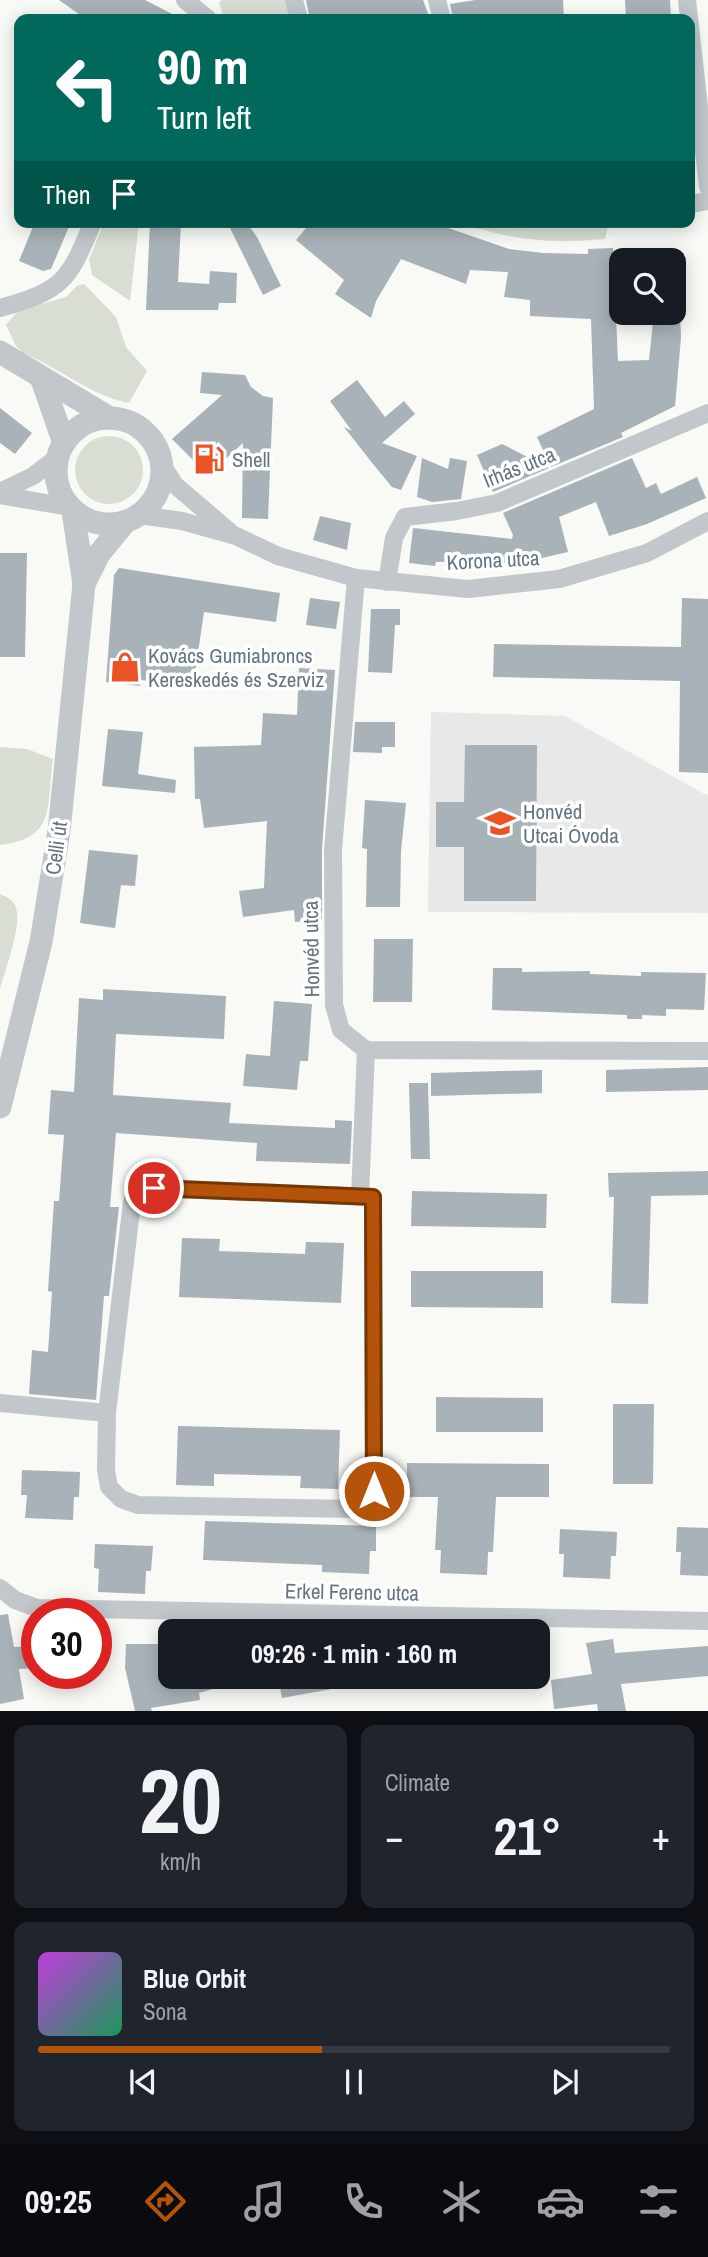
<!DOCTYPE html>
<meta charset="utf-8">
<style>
body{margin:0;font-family:"Archivo Narrow",sans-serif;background:#20242c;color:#f1f3f6;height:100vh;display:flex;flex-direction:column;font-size:26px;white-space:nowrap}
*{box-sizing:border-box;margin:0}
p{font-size:23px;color:#9ea1a6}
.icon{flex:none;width:38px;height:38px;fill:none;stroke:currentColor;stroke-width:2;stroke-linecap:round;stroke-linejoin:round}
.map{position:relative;height:1711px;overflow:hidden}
.details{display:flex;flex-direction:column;gap:14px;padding:14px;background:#0d0f14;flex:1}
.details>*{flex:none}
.hud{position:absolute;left:14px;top:14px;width:681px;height:214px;border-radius:14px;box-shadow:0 4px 18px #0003;background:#00695c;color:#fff;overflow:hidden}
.controls{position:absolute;left:609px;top:248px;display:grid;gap:14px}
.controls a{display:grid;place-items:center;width:77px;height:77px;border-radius:14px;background:#171b24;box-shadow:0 4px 18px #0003;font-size:35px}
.speed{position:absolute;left:21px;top:1598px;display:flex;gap:14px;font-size:35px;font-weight:700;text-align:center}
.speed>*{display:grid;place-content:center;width:91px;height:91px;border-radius:50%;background:#171b24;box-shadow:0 4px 18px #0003;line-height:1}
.speed .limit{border:10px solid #d22;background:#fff;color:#111}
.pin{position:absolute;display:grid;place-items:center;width:60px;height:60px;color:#fff;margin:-30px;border:4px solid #fff;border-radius:50%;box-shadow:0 2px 7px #0007}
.me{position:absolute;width:77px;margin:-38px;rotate:0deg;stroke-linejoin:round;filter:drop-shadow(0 0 5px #0008)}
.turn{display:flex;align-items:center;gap:24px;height:147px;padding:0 28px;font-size:32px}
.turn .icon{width:91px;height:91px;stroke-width:2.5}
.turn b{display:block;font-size:49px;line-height:60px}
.then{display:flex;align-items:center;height:66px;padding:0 28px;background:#0003;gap:14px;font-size:26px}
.big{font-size:52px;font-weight:700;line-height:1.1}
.details .widget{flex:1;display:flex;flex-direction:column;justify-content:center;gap:10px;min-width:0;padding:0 24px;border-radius:14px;background:#20242c}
.details .dial{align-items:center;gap:0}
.dial b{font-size:91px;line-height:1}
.song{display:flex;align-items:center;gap:21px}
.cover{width:84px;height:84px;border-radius:10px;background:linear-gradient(135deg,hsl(290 70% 55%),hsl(150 70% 35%))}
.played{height:7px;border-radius:4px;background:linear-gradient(90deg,#b45309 45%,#363941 45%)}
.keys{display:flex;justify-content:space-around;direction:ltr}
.heat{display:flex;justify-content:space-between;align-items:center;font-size:38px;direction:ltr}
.details .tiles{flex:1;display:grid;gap:14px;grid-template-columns:1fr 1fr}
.widget:last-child{grid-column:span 2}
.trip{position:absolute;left:158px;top:1619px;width:392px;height:70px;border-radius:14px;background:#171b24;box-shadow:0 4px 18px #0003;font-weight:700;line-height:70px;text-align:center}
.menu{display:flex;height:112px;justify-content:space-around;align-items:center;background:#090b0e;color:#9ea1a6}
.menu .icon{width:49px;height:49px}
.menu .active{color:#b45309}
.menu b{font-size:32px;color:#f1f3f6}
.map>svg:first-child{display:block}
.built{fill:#e7e8e7}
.green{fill:#d9ded5}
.building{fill:#a9b2b8}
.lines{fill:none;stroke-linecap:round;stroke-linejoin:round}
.minor{stroke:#c2c7cb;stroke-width:18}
.tertiary{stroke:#c2c7cb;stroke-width:23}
.route-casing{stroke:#753606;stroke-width:18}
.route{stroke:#b45309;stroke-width:12}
.labels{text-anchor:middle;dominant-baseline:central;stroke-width:7;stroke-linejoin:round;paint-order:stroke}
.poi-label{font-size:21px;fill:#637583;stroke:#fff;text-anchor:start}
.street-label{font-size:21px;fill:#637583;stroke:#fff}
</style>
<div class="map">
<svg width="708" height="1711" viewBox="0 0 708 1711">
<rect width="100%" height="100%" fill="#f9f9f6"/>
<path class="built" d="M 431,712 L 565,716 L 708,796 L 708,913 L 428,912 Z"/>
<g class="green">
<path d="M 222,0 L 285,0 L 290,19 L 237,19 L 223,15 L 219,3 Z"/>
<path d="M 104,222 L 139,222 L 130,301 L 92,275 L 89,260 Z"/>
<path d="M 457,222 L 608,226 L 605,239 C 547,244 513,240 457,222 Z"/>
<path d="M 84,284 L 116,317 L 126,347 L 147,371 L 129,403 C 89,395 60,368 23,353 L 16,346 L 6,325 L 18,311 L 66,297 L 77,286 Z"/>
<circle cx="109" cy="470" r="34"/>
<path d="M 0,747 L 27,749 L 53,759 C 46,807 57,838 0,845 Z"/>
<path d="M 0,894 C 7,897 14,900 16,908 C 22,925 5,970 0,989 Z"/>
</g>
<g class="building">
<path d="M 59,0 L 145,0 L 182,19 L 86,19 Z"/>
<path d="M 306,0 L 423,0 L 430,19 L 310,19 Z"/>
<path d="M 475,0 L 563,0 L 564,19 L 453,19 L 450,4 Z"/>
<path d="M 625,0 L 670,0 L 671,19 L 626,19 Z"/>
<path d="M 35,222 L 71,222 L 51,269 L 43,271 L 19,261 Z"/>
<path d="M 150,222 L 181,222 L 178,282 L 209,284 L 210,271 L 237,273 L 236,303 L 219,303 L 218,310 L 146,310 Z"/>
<path d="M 227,222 L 246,222 L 257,237 L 281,286 L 263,295 Z"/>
<path d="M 311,222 L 431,222 L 509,249 L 543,253 L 588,254 L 588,249 L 613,248 L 618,361 L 649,360 L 654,313 L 680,313 L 681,337 L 675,406 L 621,433 L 623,437 L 551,467 L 537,437 L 594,409 L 591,319 L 530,316 L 530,300 L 504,297 L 508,272 L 470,270 L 466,284 L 401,259 L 376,301 L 371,318 L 335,294 L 344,280 L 296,240 Z"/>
<path d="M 202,372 L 245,375 L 251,387 L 263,396 L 273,398 L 268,519 L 242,518 L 243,443 L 208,475 L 172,439 L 222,395 L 200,393 Z"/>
<path d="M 357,380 L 385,417 L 404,401 L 415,414 L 382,443 L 417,456 L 401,490 L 392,487 L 373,464 L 344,427 L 352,431 L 330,401 Z"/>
<path d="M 0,408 L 32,433 L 15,454 L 0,443 Z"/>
<path d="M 502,444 L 549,468 L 493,492 L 477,455 Z"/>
<path d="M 422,458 L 448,469 L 450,458 L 467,461 L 461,499 L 432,502 L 417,497 Z"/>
<path d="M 632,458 L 646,488 L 656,483 L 661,494 L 697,477 L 706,498 L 647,524 L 609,536 L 596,502 L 559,517 L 568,552 L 507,566 L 470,566 L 470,561 L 436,562 L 435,566 L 409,563 L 413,528 L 512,539 L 513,535 L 503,513 Z"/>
<path d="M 320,516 L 351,523 L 347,550 L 313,540 Z"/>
<path d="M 0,553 L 27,553 L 25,657 L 0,657 Z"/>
<path d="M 119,568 L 280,593 L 276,622 L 204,612 L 193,687 L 141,680 L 140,686 L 106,682 L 114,575 Z"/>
<path d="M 310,598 L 340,602 L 336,629 L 306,625 Z"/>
<path d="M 682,598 L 708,599 L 708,773 L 679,772 L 680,681 L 493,677 L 494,644 L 681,647 Z"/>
<path d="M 371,609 L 400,609 L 400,625 L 395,625 L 392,673 L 368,672 Z"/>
<path d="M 299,668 L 335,670 L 322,849 L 322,920 L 295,922 L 294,910 L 243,917 L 239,891 L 264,888 L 267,821 L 204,828 L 200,799 L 195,799 L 194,747 L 261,745 L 263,713 L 297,715 Z"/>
<path d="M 355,722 L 395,722 L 395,747 L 382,747 L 382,753 L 353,752 Z"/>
<path d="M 108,729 L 143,732 L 138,774 L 176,780 L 175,793 L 102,786 Z"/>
<path d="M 465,745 L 537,745 L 536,901 L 464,901 L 464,847 L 436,847 L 436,802 L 464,802 Z"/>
<path d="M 365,800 L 406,803 L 401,851 L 400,907 L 366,907 L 367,849 L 362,848 Z"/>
<path d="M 89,850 L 138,855 L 135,886 L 121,885 L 115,928 L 80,923 Z"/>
<path d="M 374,939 L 413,939 L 412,1002 L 373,1002 Z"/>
<path d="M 493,968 L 522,968 L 522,972 L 590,971 L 590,974 L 641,976 L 641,972 L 706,973 L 704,1010 L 666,1009 L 666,1016 L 642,1015 L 642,1019 L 627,1019 L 627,1015 L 492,1010 Z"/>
<path d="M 103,989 L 226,996 L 224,1039 L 116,1034 L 113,1095 L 231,1103 L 229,1123 L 335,1128 L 335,1120 L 352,1121 L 350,1164 L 256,1161 L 257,1143 L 116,1133 L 110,1207 L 119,1207 L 109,1296 L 104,1296 L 96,1400 L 29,1394 L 32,1350 L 48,1352 L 52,1292 L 48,1291 L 54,1201 L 59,1201 L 64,1135 L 48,1134 L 51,1090 L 74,1092 L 79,998 L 103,1000 Z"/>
<path d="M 274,1001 L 312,1004 L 308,1061 L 300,1061 L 297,1090 L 243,1086 L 246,1054 L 270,1056 Z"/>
<path d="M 708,1067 L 708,1090 L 606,1092 L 606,1070 Z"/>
<path d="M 542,1070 L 542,1093 L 431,1096 L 431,1073 Z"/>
<path d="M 409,1083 L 428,1083 L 430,1159 L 411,1159 Z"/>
<path d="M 708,1171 L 708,1195 L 651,1196 L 648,1304 L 611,1303 L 614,1197 L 609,1197 L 608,1173 Z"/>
<path d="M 412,1191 L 547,1194 L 546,1228 L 411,1226 Z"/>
<path d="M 182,1238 L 220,1239 L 219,1251 L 305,1254 L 306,1242 L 344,1243 L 341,1303 L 179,1297 Z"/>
<path d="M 411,1271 L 543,1271 L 543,1308 L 411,1307 Z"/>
<path d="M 436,1397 L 543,1398 L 543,1432 L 436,1432 Z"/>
<path d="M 613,1404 L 654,1404 L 653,1484 L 613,1484 Z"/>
<path d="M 178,1426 L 340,1430 L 338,1489 L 300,1488 L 301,1476 L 214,1474 L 214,1486 L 176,1485 Z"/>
<path d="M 407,1463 L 549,1464 L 549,1497 L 496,1497 L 493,1552 L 488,1552 L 487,1575 L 440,1573 L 441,1550 L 435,1550 L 438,1497 L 407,1497 Z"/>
<path d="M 22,1470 L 80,1472 L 79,1497 L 74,1497 L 73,1520 L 25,1518 L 27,1495 L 21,1495 Z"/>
<path d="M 205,1521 L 376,1526 L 376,1551 L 370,1551 L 369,1574 L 322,1572 L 322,1565 L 203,1560 Z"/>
<path d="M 677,1527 L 708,1528 L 708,1576 L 680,1575 L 681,1552 L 676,1552 Z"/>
<path d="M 560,1529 L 617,1532 L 616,1556 L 611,1556 L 610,1579 L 563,1577 L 564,1554 L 559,1554 Z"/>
<path d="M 95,1544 L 153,1546 L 151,1571 L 146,1571 L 145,1594 L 98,1592 L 99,1569 L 94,1568 Z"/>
<path d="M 8,1614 L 14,1647 L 37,1646 L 37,1668 L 19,1669 L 24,1699 L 0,1704 L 0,1615 Z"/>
<path d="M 613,1639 L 615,1653 L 708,1646 L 708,1676 L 621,1684 L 626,1711 L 598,1711 L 597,1704 L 554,1709 L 551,1680 L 592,1674 L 586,1643 Z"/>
<path d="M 126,1644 L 158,1644 L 158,1676 L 241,1676 L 241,1681 L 199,1693 L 200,1700 L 151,1708 L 152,1711 L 135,1711 L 125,1668 Z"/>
<path d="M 278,1676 L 353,1676 L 354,1685 L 282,1698 Z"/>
</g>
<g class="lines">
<g class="minor">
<path d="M 185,0 L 208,19"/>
<path d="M 294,0 L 299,19"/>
<path d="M 437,0 L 442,19"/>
<path d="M 687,0 L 708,187"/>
<path d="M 690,204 L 708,201"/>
<path d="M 0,308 C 63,291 69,280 93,222"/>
<path d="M 161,463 L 175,485 L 230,532"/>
<path d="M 0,492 L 33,476 L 58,457"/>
<path d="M 0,495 L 69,507"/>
<path d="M 139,515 L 182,521 L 236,536 L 278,556 L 356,578 L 468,589 L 559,579 L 647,553 L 708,521"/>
<path d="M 356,578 L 333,850 L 334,1005 L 341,1030 L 366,1050 L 708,1051"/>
<path d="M 387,582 L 394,538 L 405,517 L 457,511 L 497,503 L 708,413"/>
<path d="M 154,1188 L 373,1197 L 374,1491 L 365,1503 L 353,1509 L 138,1505 L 121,1499 L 109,1487 L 106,1470 L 107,1413 L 132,1202 L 141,1191 Z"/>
<path d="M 360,1195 L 366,1050"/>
<path d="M 0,1403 L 107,1413"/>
<path d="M 0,1588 L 15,1600 L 37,1608 L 708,1621"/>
</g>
<g class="tertiary">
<path d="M 0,352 L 110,418"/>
<path d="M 42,380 L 64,443"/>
<circle cx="109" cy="471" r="53"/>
<path d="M 84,584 L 99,554 L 126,521"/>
<path d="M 0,1107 L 41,942 L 59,831 L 84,584 L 73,511"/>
</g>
</g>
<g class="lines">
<g class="route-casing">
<path id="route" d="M 154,1188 L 373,1197 L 374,1491"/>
</g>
<use href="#route" class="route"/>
</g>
<defs>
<g id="fuel-bare" transform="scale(2.415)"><path d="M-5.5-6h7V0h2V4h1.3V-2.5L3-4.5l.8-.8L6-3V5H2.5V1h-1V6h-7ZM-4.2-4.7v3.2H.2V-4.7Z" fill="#eb5224" stroke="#fff" stroke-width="2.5" paint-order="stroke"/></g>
<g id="shop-bare" transform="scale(2.415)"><path d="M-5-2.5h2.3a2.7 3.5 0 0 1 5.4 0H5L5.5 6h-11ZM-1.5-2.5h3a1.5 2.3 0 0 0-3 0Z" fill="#eb5224" stroke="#fff" stroke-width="2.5" paint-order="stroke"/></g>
<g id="school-bare" transform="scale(2.415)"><path d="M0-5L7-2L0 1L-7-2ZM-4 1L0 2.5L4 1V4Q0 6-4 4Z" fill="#eb5224" stroke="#fff" stroke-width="2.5" paint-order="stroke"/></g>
</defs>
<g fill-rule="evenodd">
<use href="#fuel-bare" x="209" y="459"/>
<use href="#shop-bare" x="125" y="667"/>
<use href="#school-bare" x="500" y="823"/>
</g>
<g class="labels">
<g class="poi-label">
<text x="232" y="459">Shell</text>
<text x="148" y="655">Kovács Gumiabroncs<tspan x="148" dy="24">Kereskedés és Szerviz</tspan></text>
<text x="523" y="811">Honvéd<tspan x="523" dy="24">Utcai Óvoda</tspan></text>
</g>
<g class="street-label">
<text transform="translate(519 467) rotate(-22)">Irhás utca</text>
<text transform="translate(493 560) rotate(-3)">Korona utca</text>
<text transform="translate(56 848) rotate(-82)">Celli út</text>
<text transform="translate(311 949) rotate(-91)">Honvéd utca</text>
<text transform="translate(352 1592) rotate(1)">Erkel Ferenc utca</text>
</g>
</g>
</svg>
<div class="controls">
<a><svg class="icon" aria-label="search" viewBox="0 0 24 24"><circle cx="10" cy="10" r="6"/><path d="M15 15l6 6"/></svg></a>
</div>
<div class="speed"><div class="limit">30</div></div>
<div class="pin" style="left:154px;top:1188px;background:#d93025"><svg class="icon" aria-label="arrive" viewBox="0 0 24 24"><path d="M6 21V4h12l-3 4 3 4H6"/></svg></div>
<svg class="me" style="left:374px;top:1491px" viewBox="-20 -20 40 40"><circle r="17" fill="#b45309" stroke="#fff" stroke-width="3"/><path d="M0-11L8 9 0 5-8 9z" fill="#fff"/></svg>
<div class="trip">09:26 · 1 min · 160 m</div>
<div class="hud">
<div class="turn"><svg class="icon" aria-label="left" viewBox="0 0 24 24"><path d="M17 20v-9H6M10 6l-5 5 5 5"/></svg><div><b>90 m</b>Turn left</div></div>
<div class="then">Then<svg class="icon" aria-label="arrive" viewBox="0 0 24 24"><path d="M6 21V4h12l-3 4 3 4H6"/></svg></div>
</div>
</div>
<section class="details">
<div class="tiles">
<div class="widget dial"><b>20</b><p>km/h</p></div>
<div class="widget"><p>Climate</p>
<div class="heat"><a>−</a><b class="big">21°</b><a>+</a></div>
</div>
<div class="widget">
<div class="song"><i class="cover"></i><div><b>Blue Orbit</b><p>Sona</p></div></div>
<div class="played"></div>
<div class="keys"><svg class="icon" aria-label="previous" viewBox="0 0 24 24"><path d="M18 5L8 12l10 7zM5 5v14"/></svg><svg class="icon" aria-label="pause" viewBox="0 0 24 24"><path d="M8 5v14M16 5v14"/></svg><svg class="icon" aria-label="next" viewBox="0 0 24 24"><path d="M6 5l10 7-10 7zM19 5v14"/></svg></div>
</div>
</div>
</section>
<nav class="menu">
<b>09:25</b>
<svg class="icon active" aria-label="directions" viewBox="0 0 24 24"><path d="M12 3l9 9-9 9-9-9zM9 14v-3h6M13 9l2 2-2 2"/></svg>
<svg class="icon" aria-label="music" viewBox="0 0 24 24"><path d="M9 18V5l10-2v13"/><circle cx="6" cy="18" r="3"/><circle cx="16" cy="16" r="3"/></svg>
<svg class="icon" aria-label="phone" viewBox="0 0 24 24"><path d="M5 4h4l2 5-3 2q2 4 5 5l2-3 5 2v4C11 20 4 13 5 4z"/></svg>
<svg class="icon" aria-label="climate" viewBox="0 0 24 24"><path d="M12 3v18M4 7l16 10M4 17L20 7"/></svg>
<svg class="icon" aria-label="car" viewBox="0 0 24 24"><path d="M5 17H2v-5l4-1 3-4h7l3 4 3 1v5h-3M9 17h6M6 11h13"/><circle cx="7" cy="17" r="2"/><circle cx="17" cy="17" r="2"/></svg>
<svg class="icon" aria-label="filters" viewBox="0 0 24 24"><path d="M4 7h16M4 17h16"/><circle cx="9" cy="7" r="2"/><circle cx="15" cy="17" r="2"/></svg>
</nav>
